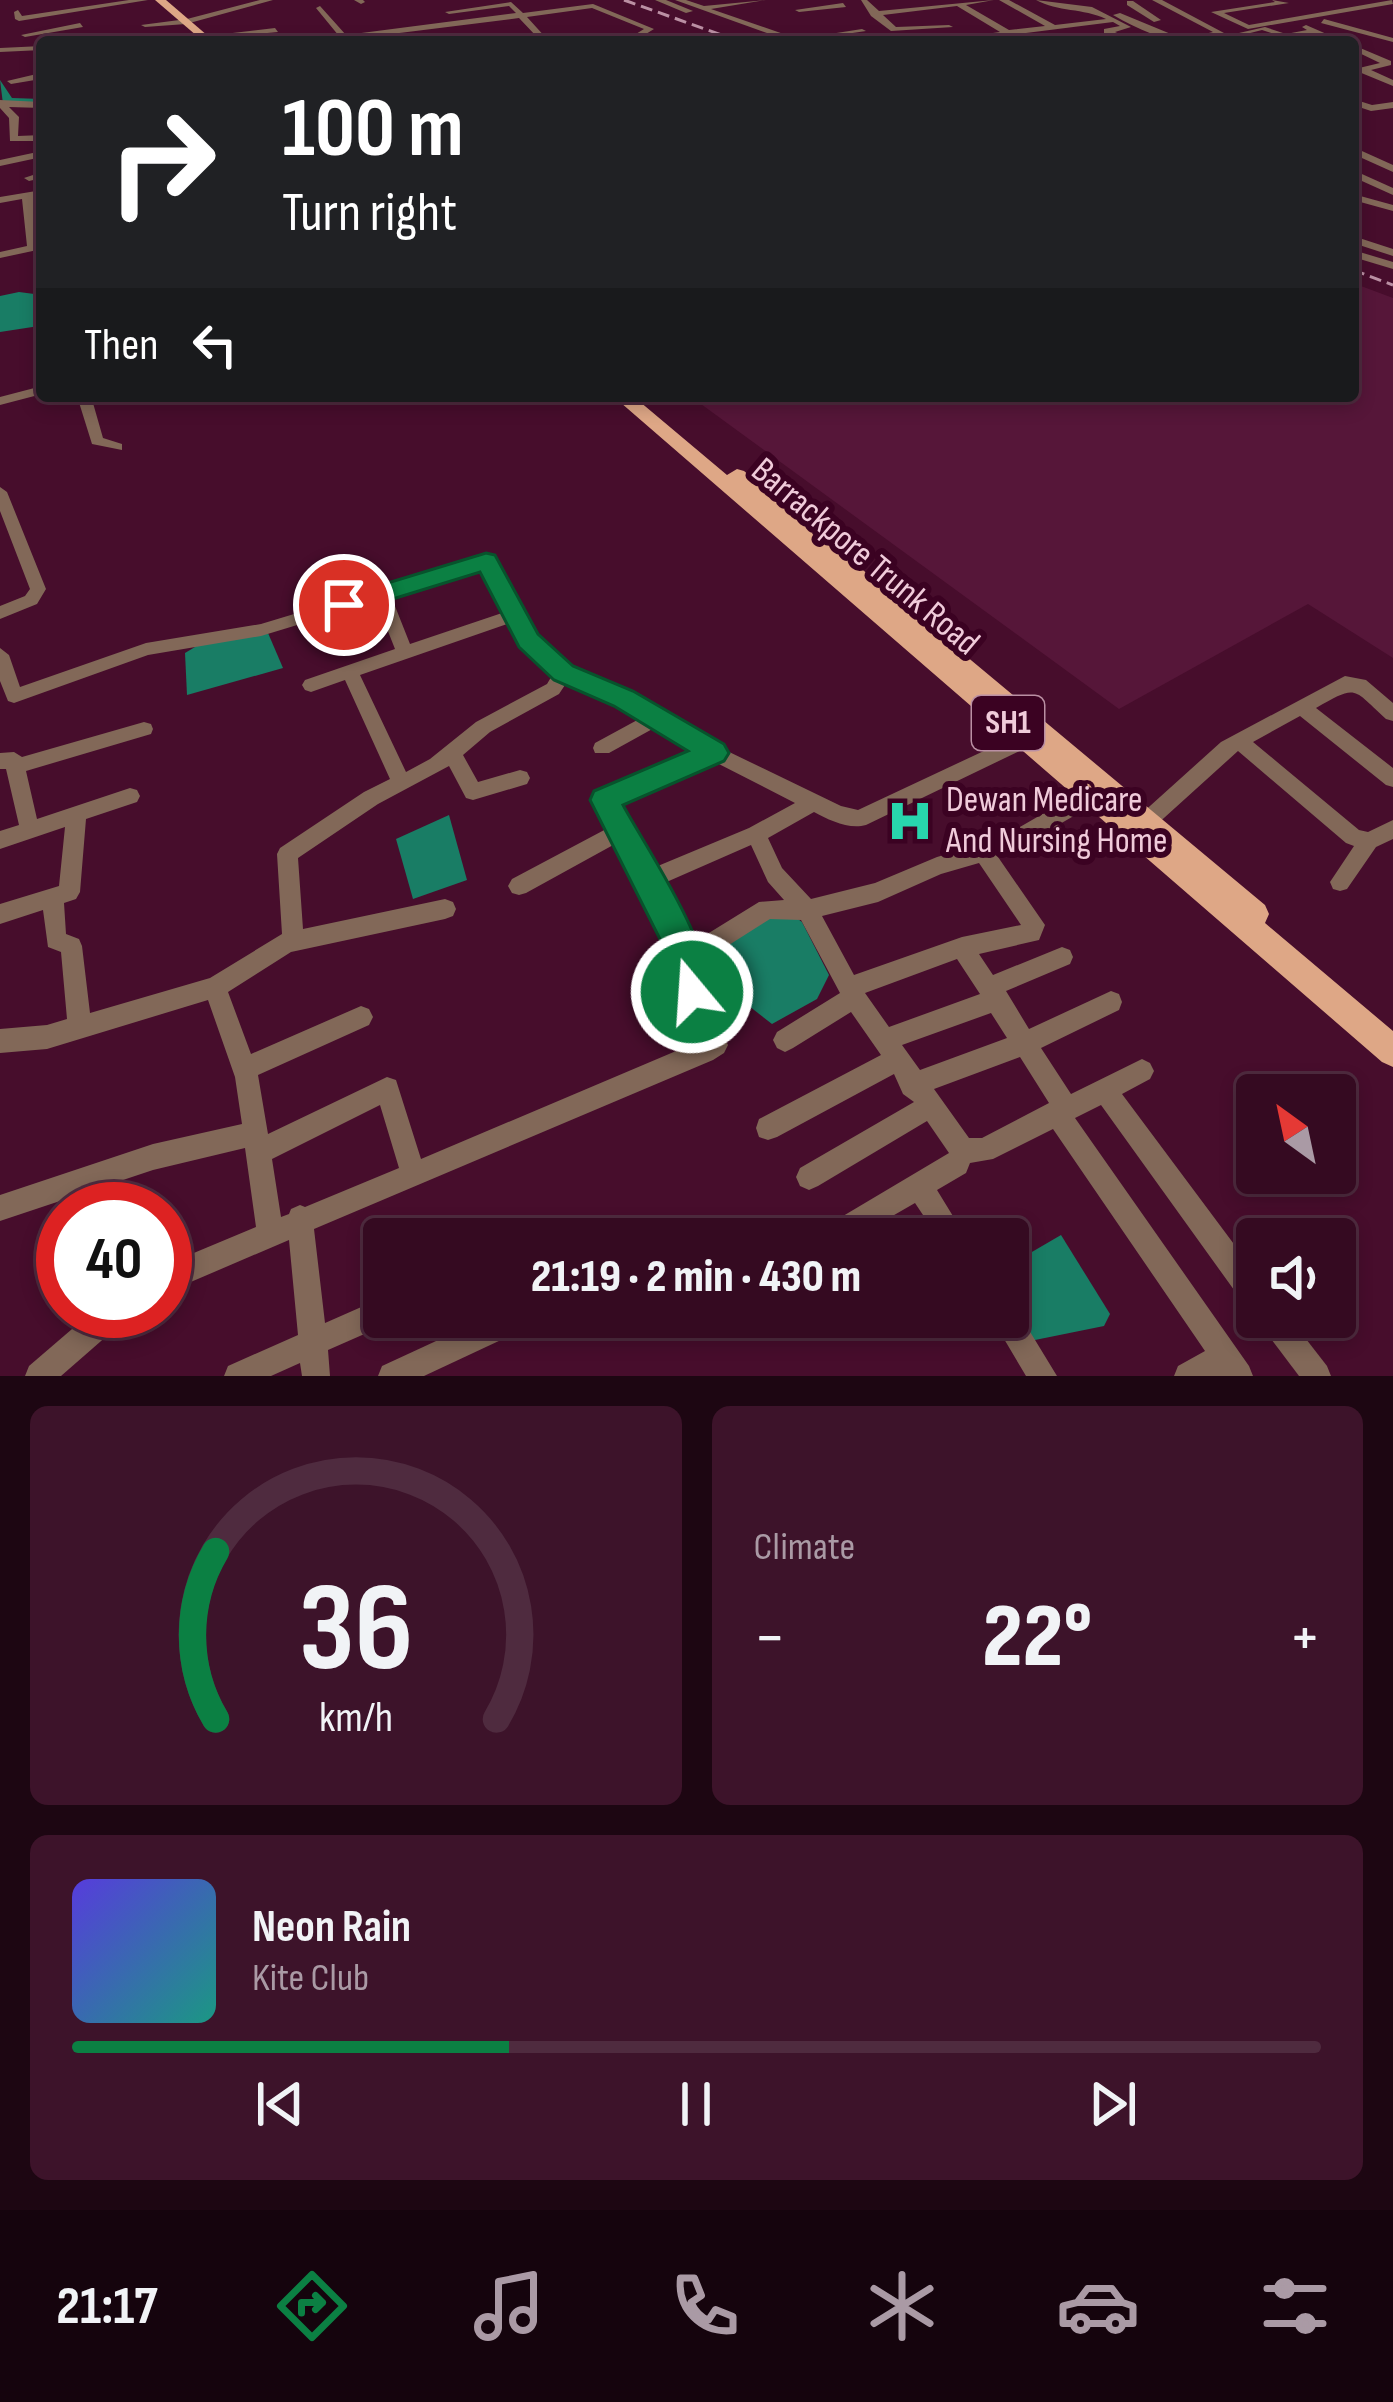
<!DOCTYPE html>
<meta charset="utf-8">
<style>
body{margin:0;font-family:"Sofia Sans Condensed",sans-serif;background:#3d132a;color:#f1f3f6;height:100vh;display:flex;flex-direction:column;font-size:45px;white-space:nowrap}
*{box-sizing:border-box;margin:0}
p{font-size:39px;color:#aa9aa5}
.icon{flex:none;width:66px;height:66px;fill:none;stroke:currentColor;stroke-width:2;stroke-linecap:round;stroke-linejoin:round}
.map{position:relative;height:1376px;overflow:hidden}
.drawer{display:flex;flex-direction:column;gap:30px;padding:30px;background:#1d0612;flex:1}
.drawer>*{flex:none}
.banner{position:absolute;left:36px;top:36px;width:1323px;height:366px;border-radius:12px;box-shadow:0 6px 18px #0003,0 0 0 3px #4f2b3f;background:#202124;color:#fff;overflow:hidden}
.needle{width:78px;rotate:327deg}
.buttons{position:absolute;left:1236px;top:1074px;display:grid;gap:24px}
.buttons a{display:grid;place-items:center;width:120px;height:120px;border-radius:12px;background:#350a21;box-shadow:0 6px 18px #0003,0 0 0 3px #4f2b3f;font-size:60px}
.speed{position:absolute;left:36px;top:1182px;display:flex;gap:24px;font-size:60px;font-weight:700;text-align:center}
.speed>*{display:grid;place-content:center;width:156px;height:156px;border-radius:50%;background:#350a21;box-shadow:0 6px 18px #0003,0 0 0 3px #4f2b3f;line-height:1}
.speed .limit{border:18px solid #d22;background:#fff;color:#111}
.pin{position:absolute;display:grid;place-items:center;width:102px;height:102px;color:#fff;margin:-51px;border:6px solid #fff;border-radius:50%;box-shadow:0 3px 12px #0007}
.me{position:absolute;width:132px;margin:-66px;rotate:342deg;stroke-linejoin:round;filter:drop-shadow(0 0 9px #0008)}
.turn{display:flex;align-items:center;gap:42px;height:252px;padding:0 48px;font-size:54px}
.turn .icon{width:156px;height:156px;stroke-width:2.5}
.turn b{display:block;font-size:84px;line-height:102px}
.then{display:flex;align-items:center;height:114px;padding:0 48px;background:#0003;gap:24px;font-size:45px}
.big{font-size:90px;font-weight:800;line-height:1.1}
.drawer .tile{flex:1;display:flex;flex-direction:column;justify-content:center;gap:18px;min-width:0;padding:0 42px;border-radius:18px;background:#3d132a}
.drawer .dial{align-items:center;gap:0}
.dial svg{height:312px;overflow:visible;fill:none;stroke:#4f2b3f;stroke-width:7;stroke-linecap:round;text-anchor:middle}
.dial text{fill:#f1f3f6;stroke:none}
.song{display:flex;align-items:center;gap:36px}
.cover{width:144px;height:144px;border-radius:18px;background:linear-gradient(135deg,hsl(250 70% 55%),hsl(170 70% 35%))}
.played{height:12px;border-radius:6px;background:linear-gradient(90deg,#0b8043 35%,#4f2b3f 35%)}
.keys{display:flex;justify-content:space-around;direction:ltr}
.heat{display:flex;justify-content:space-between;align-items:center;font-size:66px;direction:ltr}
.drawer .tiles{flex:1;display:grid;gap:30px;grid-template-columns:1fr 1fr}
.tile:last-child{grid-column:span 2}
.trip{position:absolute;left:363px;top:1218px;width:666px;height:120px;border-radius:12px;background:#350a21;box-shadow:0 6px 18px #0003,0 0 0 3px #4f2b3f;font-weight:800;line-height:120px;text-align:center}
.tab-bar{display:flex;height:192px;justify-content:space-around;align-items:center;background:#15040d;color:#aa9aa5}
.tab-bar .icon{width:84px;height:84px}
.tab-bar .active{color:#0b8043}
.tab-bar b{font-size:54px;color:#f1f3f6}
.map>svg:first-child{display:block}
.built{fill:#561639}
.water{fill:#197d65}
.lines{fill:none;stroke-linecap:round;stroke-linejoin:round}
.river{fill:#197d65;fill-rule:evenodd}
.minor{fill:#826858;fill-rule:evenodd}
.major{fill:#dea786;fill-rule:evenodd}
.rail{stroke:#bb90a4;stroke-width:3;stroke-dasharray:12 6;stroke-linecap:butt}
.route{fill:#0b8043;stroke:#07532c;stroke-width:3}
.labels{text-anchor:middle;dominant-baseline:central;stroke-width:12;stroke-linejoin:round;paint-order:stroke}
.shield{fill:#3b0222;stroke:#ba8fa3;stroke-width:3}
.shield-label{font-size:33px;font-weight:bold;fill:#f0cbda}
.street-label{font-size:36px;fill:#f0cbda;stroke:#3b0222}
.poi-label{font-size:36px;fill:#f0cbda;stroke:#3b0222;text-anchor:start}
</style>
<div class="map">
<svg width="1393" height="1376" viewBox="0 0 1393 1376">
<rect width="100%" height="100%" fill="#470d2c"/>
<path class="built" d="M 1353,283 L 1393,298 L 1393,658 L 1308,604 L 1119,709 L 690,396 L 1353,396 Z"/>
<g class="water">
<path d="M 19,292 L 42,295 L 39,326 L 0,332 L 0,296 Z"/>
<path d="M 268,633 L 283,668 L 187,695 L 185,653 L 200,644 Z"/>
<path d="M 449,815 L 467,880 L 413,899 L 396,839 Z"/>
<path d="M 784,909 L 802,922 L 829,975 L 817,999 L 772,1024 L 740,999 L 716,949 Z"/>
<path d="M 1061,1235 L 1110,1314 L 1104,1326 L 1030,1341 L 1008,1305 L 1008,1266 Z"/>
</g>
<g class="lines">
<path class="river" d="M 0,80 L 12,98 L 42,99 L 42,107 L 3,104 Z"/>
<g class="minor">
<path d="M 129,0 L 148,0 L 19,21 L 15,19 L 14,12 L 18,10 L 22,16 Z"/>
<path d="M 260,0 L 273,0 L 186,24 L 145,27 L 141,25 L 187,19 Z"/>
<path d="M 354,0 L 363,0 L 365,2 L 361,4 Z"/>
<path d="M 655,0 L 666,0 L 693,11 L 686,13 Z"/>
<path d="M 675,0 L 686,0 L 704,6 L 766,0 L 711,9 L 798,39 L 862,29 L 866,31 L 792,42 Z"/>
<path d="M 861,0 L 867,0 L 879,11 L 994,0 L 966,5 L 1009,30 L 1045,26 L 999,0 L 1009,0 L 1055,25 L 1106,19 C 1083,8 1058,12 1036,0 L 1092,7 L 1131,27 L 1115,32 L 1137,42 L 1126,42 L 1104,33 L 1104,29 L 1120,26 L 1113,22 L 953,42 L 929,42 L 1000,32 L 957,6 L 883,15 L 896,27 L 949,25 L 953,27 L 891,31 L 871,16 Z"/>
<path d="M 1152,0 L 1162,0 L 1224,33 C 1181,49 1152,37 1113,15 L 1120,13 L 1183,39 L 1213,32 Z"/>
<path d="M 1272,0 L 1289,3 L 1224,13 L 1249,25 L 1392,0 L 1393,4 L 1248,29 L 1211,12 L 1275,2 Z"/>
<path d="M 1127,1 L 1133,1 L 1161,20 L 1154,22 L 1127,5 Z"/>
<path d="M 511,2 L 523,13 L 593,4 L 654,29 L 633,42 L 623,42 L 644,29 L 592,8 L 527,17 L 547,39 L 518,42 L 537,37 L 519,18 L 327,42 L 304,42 L 339,36 L 316,8 L 320,6 L 346,35 L 516,13 L 509,6 L 449,14 L 445,12 Z"/>
<path d="M 843,3 L 846,7 L 799,12 L 795,10 Z"/>
<path d="M 1324,19 L 1393,38 L 1393,42 L 1321,23 Z"/>
<path d="M 80,23 L 83,27 L 25,37 L 21,35 Z"/>
<path d="M 1306,25 L 1345,42 L 1334,42 L 1314,33 L 1286,38 L 1262,30 L 1215,42 L 1200,42 L 1265,27 L 1286,34 L 1307,30 L 1302,27 Z"/>
<path d="M 275,28 L 278,32 L 211,38 L 207,36 Z"/>
<path d="M 202,33 L 205,37 L 157,42 L 161,40 Z"/>
<path d="M 1090,34 L 1093,38 L 1049,42 L 1053,40 Z"/>
<path d="M 103,35 L 123,42 L 103,39 L 58,42 Z"/>
<path d="M 885,36 L 888,40 L 868,42 L 869,40 Z"/>
<path d="M 667,39 L 672,42 L 664,42 Z"/>
<path d="M 1353,45 L 1391,61 L 1391,65 L 1371,70 L 1393,80 L 1393,86 L 1359,72 L 1359,68 L 1380,63 L 1353,50 Z"/>
<path d="M 42,46 L 42,50 L 0,52 L 0,48 Z"/>
<path d="M 41,73 L 41,79 L 11,84 L 7,81 Z"/>
<path d="M 1353,99 L 1372,105 L 1393,102 L 1393,108 L 1371,111 L 1353,105 Z"/>
<path d="M 0,100 L 42,102 L 42,108 L 9,107 L 19,117 L 18,136 L 42,135 L 42,141 L 10,141 L 9,118 L 0,108 Z"/>
<path d="M 1353,147 L 1393,165 L 1393,172 L 1353,154 Z"/>
<path d="M 42,151 L 42,157 L 0,166 L 0,160 Z"/>
<path d="M 1353,170 L 1393,188 L 1393,195 L 1353,177 Z"/>
<path d="M 42,172 L 42,178 L 29,181 L 24,178 Z"/>
<path d="M 42,190 L 42,196 L 33,198 L 38,244 L 42,243 L 42,249 L 0,258 L 0,252 L 27,246 L 22,199 L 0,203 L 0,197 Z"/>
<path d="M 1353,194 L 1393,205 L 1393,211 L 1353,200 Z"/>
<path d="M 1353,236 L 1393,249 L 1393,256 L 1353,243 Z"/>
<path d="M 1353,250 L 1393,262 L 1393,269 L 1353,257 Z"/>
<path d="M 42,386 L 42,394 L 0,405 L 0,397 Z"/>
<path d="M 77,396 L 91,396 L 103,438 L 122,444 L 122,450 L 92,444 Z"/>
<path d="M 0,487 L 7,492 L 46,589 L 37,604 L 0,619 L 0,606 L 25,596 L 30,589 L 0,511 Z"/>
<path d="M 486,556 L 494,561 L 534,636 L 569,668 L 629,693 L 721,748 L 841,806 L 858,810 L 1020,734 L 1034,734 L 1036,739 L 1034,744 L 866,825 C 849,830 829,820 814,812 L 768,838 L 782,868 L 811,899 L 875,883 L 937,857 L 999,839 L 1084,790 L 1091,788 L 1098,790 L 1101,796 L 1098,802 L 1011,852 L 998,857 L 1045,925 L 1039,940 L 979,954 L 993,975 L 1062,947 L 1070,950 L 1073,957 L 1070,964 L 1006,991 L 1029,1029 L 1111,991 L 1119,994 L 1122,1002 L 1119,1010 L 1041,1048 L 1071,1094 L 1142,1059 L 1150,1063 L 1154,1071 L 1150,1079 L 1122,1094 L 1257,1275 L 1257,1312 L 1247,1308 L 1101,1105 L 1075,1118 L 1249,1366 L 1253,1376 L 1174,1376 L 1178,1366 L 1205,1351 L 1053,1129 L 993,1159 L 970,1163 L 966,1173 L 937,1190 L 967,1239 L 939,1239 L 915,1203 L 856,1237 L 838,1237 L 834,1228 L 838,1219 L 949,1153 L 927,1121 L 818,1186 L 809,1190 L 800,1186 L 796,1177 L 800,1168 L 914,1102 L 903,1094 L 894,1074 L 777,1137 L 768,1140 L 759,1137 L 756,1128 L 759,1119 L 881,1055 L 851,1012 L 793,1048 L 785,1052 L 777,1048 L 773,1040 L 777,1032 L 840,993 L 801,920 L 770,919 L 699,964 L 702,990 L 728,1045 L 724,1053 L 713,1060 L 314,1229 L 325,1323 L 384,1297 L 384,1317 L 395,1317 L 394,1321 L 328,1350 L 330,1376 L 302,1376 L 300,1363 L 271,1376 L 224,1376 L 228,1366 L 298,1335 L 289,1240 L 165,1293 L 165,1265 L 256,1227 L 245,1148 L 153,1170 L 0,1221 L 0,1195 L 153,1144 L 242,1124 L 235,1077 L 208,1000 L 47,1049 L 0,1053 L 0,1029 L 47,1025 L 67,1019 L 61,952 L 48,947 L 43,910 L 0,924 L 0,904 L 59,886 L 65,827 L 0,849 L 0,831 L 19,825 L 6,769 L 0,769 L 0,753 L 14,752 L 22,757 L 144,722 L 151,724 L 153,729 L 151,734 L 26,771 L 37,819 L 130,788 L 137,790 L 140,796 L 137,802 L 86,819 L 80,892 L 76,899 L 64,903 L 66,934 L 79,939 L 82,946 L 90,1013 L 210,978 L 282,934 L 277,854 L 280,848 L 364,792 L 390,779 L 345,680 L 311,692 L 305,690 L 302,685 L 305,680 L 395,649 L 376,601 L 261,636 L 148,655 L 14,703 L 8,701 L 0,681 L 0,648 L 9,655 L 20,687 L 146,643 L 261,624 ZM 482,568 L 505,612 L 410,644 L 391,596 ZM 510,623 L 522,644 L 553,674 L 547,684 L 476,722 L 430,759 L 406,772 L 360,675 ZM 567,682 L 617,703 L 641,718 L 595,743 L 593,748 L 595,753 L 609,753 L 656,727 L 697,752 L 600,790 L 597,796 L 608,828 L 512,879 L 508,886 L 512,893 L 519,895 L 526,893 L 615,844 L 642,887 L 676,960 L 680,991 L 702,1040 L 421,1159 L 396,1080 L 387,1077 L 268,1134 L 258,1075 L 369,1025 L 373,1017 L 369,1009 L 361,1006 L 251,1054 L 228,992 L 291,952 L 445,919 L 453,916 L 456,909 L 453,902 L 445,899 L 303,929 L 298,858 L 378,804 L 449,766 L 466,798 L 473,800 L 527,784 L 530,778 L 527,772 L 520,770 L 478,782 L 463,755 L 490,732 L 559,694 ZM 713,761 L 795,803 L 749,828 L 653,868 L 628,829 L 618,800 ZM 751,845 L 768,882 L 784,900 L 759,902 L 691,944 L 662,884 ZM 979,863 L 1021,925 L 962,937 L 854,975 L 822,916 L 878,902 L 941,874 ZM 957,959 L 980,994 L 889,1027 L 865,993 ZM 991,1013 L 1007,1038 L 920,1070 L 902,1045 ZM 1020,1057 L 1049,1103 L 982,1138 L 969,1138 L 934,1089 ZM 380,1105 L 399,1168 L 305,1207 L 300,1205 L 291,1209 L 289,1214 L 281,1217 L 272,1159 Z"/>
<path d="M 1345,676 L 1366,680 L 1393,703 L 1393,721 L 1386,719 C 1352,688 1358,684 1316,708 L 1393,768 L 1393,787 L 1386,785 L 1300,716 L 1253,742 L 1359,830 L 1368,832 L 1393,820 L 1393,839 L 1376,847 L 1347,889 L 1340,891 L 1333,889 L 1330,882 L 1354,846 L 1346,843 L 1238,751 L 1154,827 L 1147,830 L 1140,827 L 1137,821 L 1140,815 L 1221,742 Z"/>
<path d="M 1008,1304 L 1015,1307 L 1057,1376 L 1026,1376 L 991,1317 L 1008,1317 Z"/>
<path d="M 93,1311 L 128,1311 L 124,1321 L 61,1376 L 25,1376 L 29,1366 Z"/>
<path d="M 488,1317 L 533,1317 L 529,1327 L 424,1376 L 378,1376 L 382,1366 Z"/>
<path d="M 1258,1317 L 1289,1317 L 1327,1366 L 1331,1376 L 1299,1376 L 1262,1327 Z"/>
</g>
<g class="major">
<path d="M 155,0 L 166,0 L 215,42 L 204,42 Z"/>
<path d="M 613,396 L 633,396 L 727,475 L 737,469 L 744,471 L 1265,905 L 1269,914 L 1265,923 L 1393,1031 L 1393,1067 L 1382,1062 Z"/>
</g>
<g class="rail">
<path d="M 624,0 L 741,42"/>
<path d="M 1353,270 L 1393,285"/>
</g>
</g>
<path class="route" d="M 486,553 L 495,555 L 538,634 L 573,666 L 633,691 L 724,744 L 729,753 L 724,761 L 623,805 C 646,848 723,959 704,1003 L 692,1008 L 679,1003 L 671,961 L 590,800 L 594,791 L 688,751 L 614,706 L 554,680 L 519,647 L 480,572 L 344,614 L 332,605 L 335,599 Z"/>
<defs>
<g id="hospital-bare" transform="scale(3.6)"><path d="M-5-5h3v3.5h4V-5h3V5h-3V1.5h-4V5h-3Z" fill="#28d5ad" stroke="#3b0222" stroke-width="2.5" paint-order="stroke"/></g>
</defs>
<g fill-rule="evenodd">
<use href="#hospital-bare" x="910" y="821"/>
</g>
<g class="labels">
<rect class="shield" x="972" y="696" width="72" height="54" rx="9"/>
<g class="shield-label">
<text x="1008" y="723">SH1</text>
</g>
<g class="street-label">
<text transform="translate(865 557) rotate(40)">Barrackpore Trunk Road</text>
</g>
<g class="poi-label">
<text x="946" y="800">Dewan Medicare<tspan x="946" dy="41">And Nursing Home</tspan></text>
</g>
</g>
</svg>
<div class="buttons">
<a><svg class="needle" viewBox="-14 -14 28 28"><path d="M0-13l5 13h-10z" fill="#e53935"/><path d="M0 13l5-13h-10z" fill="#aa9aa5"/></svg></a>
<a><svg class="icon" aria-label="sound" viewBox="0 0 24 24"><path d="M4 9h4l5-4v14l-5-4H4zM17 9q2 3 0 6"/></svg></a>
</div>
<div class="speed"><div class="limit">40</div></div>
<div class="pin" style="left:344px;top:605px;background:#d93025"><svg class="icon" aria-label="arrive" viewBox="0 0 24 24"><path d="M6 21V4h12l-3 4 3 4H6"/></svg></div>
<svg class="me" style="left:692px;top:992px" viewBox="-20 -20 40 40"><circle r="17" fill="#0b8043" stroke="#fff" stroke-width="3"/><path d="M0-11L8 9 0 5-8 9z" fill="#fff"/></svg>
<div class="trip">21:19 · 2 min · 430 m</div>
<div class="banner">
<div class="turn"><svg class="icon" aria-label="right" viewBox="0 0 24 24"><path d="M7 20v-9h11M14 6l5 5-5 5"/></svg><div><b>100 m</b>Turn right</div></div>
<div class="then">Then<svg class="icon" aria-label="left" viewBox="0 0 24 24"><path d="M17 20v-9H6M10 6l-5 5 5 5"/></svg></div>
</div>
</div>
<section class="drawer">
<div class="tiles">
<div class="tile dial"><svg viewBox="0 0 100 80">
<path d="M14 69A42 42 0 1 1 86 69"/>
<path d="M14 69A42 42 0 0 1 14 26" stroke="#0b8043"/>
<text x="50" y="56" font-size="32" font-weight="700">36</text>
<text x="50" y="72" font-size="11">km/h</text>
</svg></div>
<div class="tile"><p>Climate</p>
<div class="heat"><a>−</a><b class="big">22°</b><a>+</a></div>
</div>
<div class="tile">
<div class="song"><i class="cover"></i><div><b>Neon Rain</b><p>Kite Club</p></div></div>
<div class="played"></div>
<div class="keys"><svg class="icon" aria-label="previous" viewBox="0 0 24 24"><path d="M18 5L8 12l10 7zM5 5v14"/></svg><svg class="icon" aria-label="pause" viewBox="0 0 24 24"><path d="M8 5v14M16 5v14"/></svg><svg class="icon" aria-label="next" viewBox="0 0 24 24"><path d="M6 5l10 7-10 7zM19 5v14"/></svg></div>
</div>
</div>
</section>
<nav class="tab-bar">
<b>21:17</b>
<svg class="icon active" aria-label="directions" viewBox="0 0 24 24"><path d="M12 3l9 9-9 9-9-9zM9 14v-3h6M13 9l2 2-2 2"/></svg>
<svg class="icon" aria-label="music" viewBox="0 0 24 24"><path d="M9 18V5l10-2v13"/><circle cx="6" cy="18" r="3"/><circle cx="16" cy="16" r="3"/></svg>
<svg class="icon" aria-label="phone" viewBox="0 0 24 24"><path d="M5 4h4l2 5-3 2q2 4 5 5l2-3 5 2v4C11 20 4 13 5 4z"/></svg>
<svg class="icon" aria-label="climate" viewBox="0 0 24 24"><path d="M12 3v18M4 7l16 10M4 17L20 7"/></svg>
<svg class="icon" aria-label="car" viewBox="0 0 24 24"><path d="M5 17H2v-5l4-1 3-4h7l3 4 3 1v5h-3M9 17h6M6 11h13"/><circle cx="7" cy="17" r="2"/><circle cx="17" cy="17" r="2"/></svg>
<svg class="icon" aria-label="filters" viewBox="0 0 24 24"><path d="M4 7h16M4 17h16"/><circle cx="9" cy="7" r="2"/><circle cx="15" cy="17" r="2"/></svg>
</nav>
